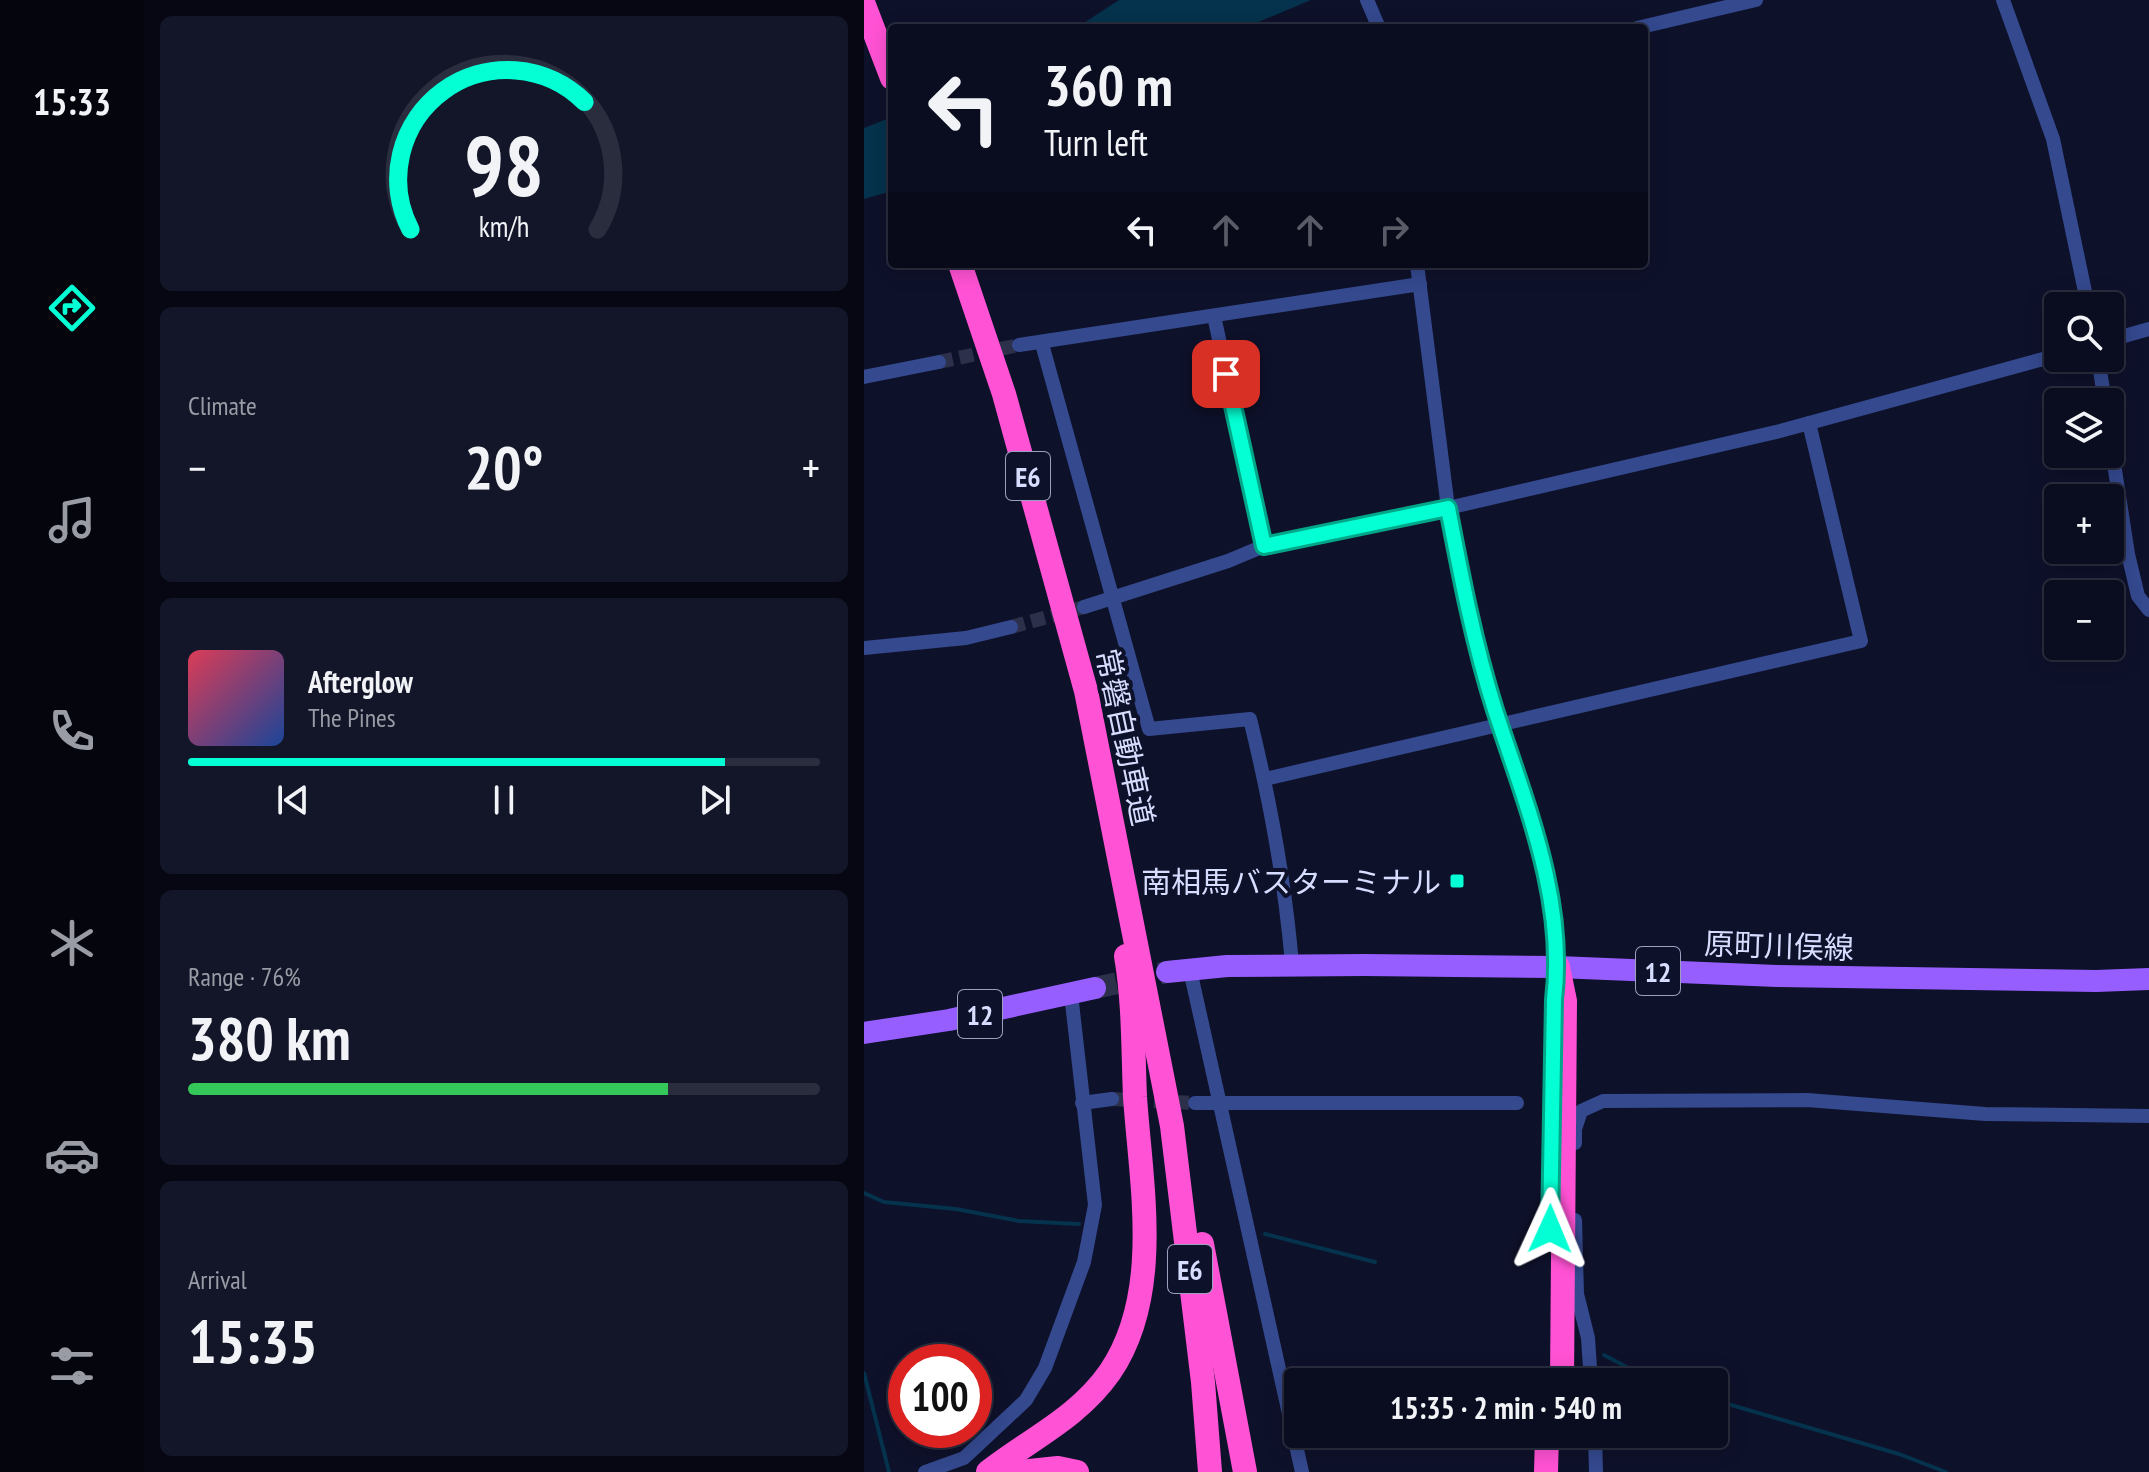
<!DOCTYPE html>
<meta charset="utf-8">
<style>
body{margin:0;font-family:"PT Sans Narrow","Noto Sans JP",sans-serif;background:#131629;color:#f1f3f6;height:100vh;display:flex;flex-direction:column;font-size:30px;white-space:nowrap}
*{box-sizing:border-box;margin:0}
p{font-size:26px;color:#999ca5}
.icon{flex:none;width:44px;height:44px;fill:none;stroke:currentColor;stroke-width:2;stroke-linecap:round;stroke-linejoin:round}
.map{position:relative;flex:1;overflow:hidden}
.sheet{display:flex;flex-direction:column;gap:16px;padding:16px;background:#060712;width:720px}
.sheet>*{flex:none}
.banner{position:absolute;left:24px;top:24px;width:760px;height:244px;border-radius:8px;box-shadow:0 4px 20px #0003,0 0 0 2px #2a2d3e;background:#0a0d20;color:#f1f3f6;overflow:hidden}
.tools{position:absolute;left:1180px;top:292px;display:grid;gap:16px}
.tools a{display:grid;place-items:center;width:80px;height:80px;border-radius:8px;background:#0a0d20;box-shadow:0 4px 20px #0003,0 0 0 2px #2a2d3e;font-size:40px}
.speed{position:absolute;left:24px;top:1344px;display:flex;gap:16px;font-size:40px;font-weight:700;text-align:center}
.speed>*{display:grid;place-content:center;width:104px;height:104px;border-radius:50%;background:#0a0d20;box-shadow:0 4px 20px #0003,0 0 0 2px #2a2d3e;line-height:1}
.speed .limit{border:12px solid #d22;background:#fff;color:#111}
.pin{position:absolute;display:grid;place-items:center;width:68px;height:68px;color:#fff;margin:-34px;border-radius:16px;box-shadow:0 4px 12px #0006}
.me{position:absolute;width:88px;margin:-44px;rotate:1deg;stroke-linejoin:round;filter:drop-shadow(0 0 6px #0008)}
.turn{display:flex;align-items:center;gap:28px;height:168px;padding:0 24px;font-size:36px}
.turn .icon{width:104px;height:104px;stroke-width:2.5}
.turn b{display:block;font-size:56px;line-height:68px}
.lanes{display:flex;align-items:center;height:76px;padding:0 24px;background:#0003;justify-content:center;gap:40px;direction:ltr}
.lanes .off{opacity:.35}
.big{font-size:60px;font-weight:800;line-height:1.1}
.sheet .card{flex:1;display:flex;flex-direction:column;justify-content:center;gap:12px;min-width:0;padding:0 28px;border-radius:12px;background:#131629}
.sheet .dial{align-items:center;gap:0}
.dial svg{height:208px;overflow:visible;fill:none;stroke:#2a2d3e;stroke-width:7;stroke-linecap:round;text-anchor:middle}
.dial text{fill:#f1f3f6;stroke:none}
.song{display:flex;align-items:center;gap:24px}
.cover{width:96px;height:96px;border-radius:12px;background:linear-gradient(135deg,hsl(350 70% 55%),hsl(220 70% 35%))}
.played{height:8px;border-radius:4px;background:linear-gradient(90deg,#03ffd3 85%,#2a2d3e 85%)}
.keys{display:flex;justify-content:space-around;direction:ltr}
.heat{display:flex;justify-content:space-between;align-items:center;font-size:44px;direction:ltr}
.charge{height:12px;border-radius:6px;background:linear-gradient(90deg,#34c759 76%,#2a2d3e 0)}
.trip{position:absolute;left:420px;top:1368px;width:444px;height:80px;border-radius:8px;background:#0a0d20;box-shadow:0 4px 20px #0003,0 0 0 2px #2a2d3e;font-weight:800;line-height:80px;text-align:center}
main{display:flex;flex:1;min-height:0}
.menu{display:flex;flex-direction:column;width:144px;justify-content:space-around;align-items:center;background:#04050d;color:#999ca5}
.menu .icon{width:56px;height:56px}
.menu .current{color:#03ffd3}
.menu b{font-size:36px;color:#f1f3f6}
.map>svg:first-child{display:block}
.water{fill:#05324c}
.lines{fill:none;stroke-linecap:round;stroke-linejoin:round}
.stream{stroke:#05324c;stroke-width:4}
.street-tunnel{stroke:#2c304a;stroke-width:14;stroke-dasharray:14 7;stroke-linecap:butt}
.primary-tunnel{stroke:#2c304a;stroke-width:22;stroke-dasharray:22 11;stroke-linecap:butt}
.street{stroke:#34498e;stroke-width:14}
.primary{stroke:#975eff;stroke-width:22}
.highway{stroke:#ff52d4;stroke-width:24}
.route-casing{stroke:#02a689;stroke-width:20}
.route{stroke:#03ffd3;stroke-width:14}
.poi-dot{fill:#03ffd3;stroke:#0e112a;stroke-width:3}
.labels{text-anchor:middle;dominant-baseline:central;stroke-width:8;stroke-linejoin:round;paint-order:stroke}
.shield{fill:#0e112a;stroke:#9ba0bf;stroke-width:2}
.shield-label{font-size:28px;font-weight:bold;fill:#d7ddff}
.street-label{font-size:30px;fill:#d7ddff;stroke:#0e112a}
.poi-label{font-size:30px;fill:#d7ddff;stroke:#0e112a;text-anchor:end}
</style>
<main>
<nav class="menu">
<b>15:33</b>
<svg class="icon current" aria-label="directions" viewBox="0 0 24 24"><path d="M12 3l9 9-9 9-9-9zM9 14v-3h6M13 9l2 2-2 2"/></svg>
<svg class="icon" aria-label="music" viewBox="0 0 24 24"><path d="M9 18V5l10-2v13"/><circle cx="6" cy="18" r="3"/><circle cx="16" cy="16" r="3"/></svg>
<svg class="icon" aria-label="phone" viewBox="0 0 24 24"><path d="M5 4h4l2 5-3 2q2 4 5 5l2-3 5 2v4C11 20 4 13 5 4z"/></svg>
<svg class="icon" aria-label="climate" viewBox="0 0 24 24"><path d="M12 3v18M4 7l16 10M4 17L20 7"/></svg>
<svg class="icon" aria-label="car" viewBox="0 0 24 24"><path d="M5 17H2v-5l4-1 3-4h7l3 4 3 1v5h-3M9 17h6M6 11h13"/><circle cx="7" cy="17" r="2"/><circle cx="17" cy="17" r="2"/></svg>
<svg class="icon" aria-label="filters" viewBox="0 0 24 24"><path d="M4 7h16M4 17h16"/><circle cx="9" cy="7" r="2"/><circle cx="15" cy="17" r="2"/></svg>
</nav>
<section class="sheet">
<div class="card dial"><svg viewBox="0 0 100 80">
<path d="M14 69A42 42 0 1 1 86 69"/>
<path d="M14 69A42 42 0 0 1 81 20" stroke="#03ffd3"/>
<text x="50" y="56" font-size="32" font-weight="700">98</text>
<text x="50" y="72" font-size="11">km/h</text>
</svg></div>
<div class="card"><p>Climate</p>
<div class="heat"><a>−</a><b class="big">20°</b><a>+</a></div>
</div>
<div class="card">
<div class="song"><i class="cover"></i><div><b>Afterglow</b><p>The Pines</p></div></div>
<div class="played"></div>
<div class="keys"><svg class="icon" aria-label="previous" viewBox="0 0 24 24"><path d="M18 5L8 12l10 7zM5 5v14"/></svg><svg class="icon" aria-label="pause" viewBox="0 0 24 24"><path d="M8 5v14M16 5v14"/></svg><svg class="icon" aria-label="next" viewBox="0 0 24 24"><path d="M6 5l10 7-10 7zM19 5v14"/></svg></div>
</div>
<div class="card"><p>Range · 76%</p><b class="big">380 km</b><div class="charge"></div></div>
<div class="card"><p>Arrival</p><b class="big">15:35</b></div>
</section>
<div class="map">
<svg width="1285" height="1472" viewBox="0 0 1285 1472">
<rect width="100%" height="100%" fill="#0e112a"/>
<g class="water">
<path d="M 255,0 L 447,0 L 380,28 L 212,28 Z"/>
<path d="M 28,117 L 28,191 L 0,199 L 0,128 Z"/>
</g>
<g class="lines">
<g class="stream">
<path d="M 0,1193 L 20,1202 L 92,1209 L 155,1221 L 215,1224"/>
<path d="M 401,1234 L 511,1262"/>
<path d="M 740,1355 L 791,1382"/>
<path d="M 0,1373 L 25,1472"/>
<path d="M 850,1400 L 1035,1454 L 1082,1472"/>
</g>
<g class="street-tunnel">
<path d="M 75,362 L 155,345"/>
<path d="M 147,627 L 220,607"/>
<path d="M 248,1099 L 331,1103"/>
</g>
<path class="primary-tunnel" d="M 231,988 L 303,972"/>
<g class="street">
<path d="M 503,0 L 515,28"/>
<path d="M 1139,0 L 1189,139 L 1224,306"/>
<path d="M 773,28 L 892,0"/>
<path d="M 553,264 L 584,508 L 601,597 L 631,708 L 680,856 L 694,967"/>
<path d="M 350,316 L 400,546"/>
<path d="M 1246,340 L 1285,329"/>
<path d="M 178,344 L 285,729 L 386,719 C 406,800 421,882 428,964"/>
<path d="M 155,345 L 556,284"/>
<path d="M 1234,358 L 1241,402"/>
<path d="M 0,377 L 75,362"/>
<path d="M 1246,438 L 1264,554 L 1274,596 L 1285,610"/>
<path d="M 220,607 L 364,561 L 400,546 L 584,508 L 916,431 L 1194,355"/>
<path d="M 0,648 L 102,638 L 147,627"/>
<path d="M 401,779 L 997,641 L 945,423"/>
<path d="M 326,970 L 438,1472"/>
<path d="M 218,1103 L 248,1099"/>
<path d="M 331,1103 L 653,1103"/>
<path d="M 711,1143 L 711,1129 L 717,1111 L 739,1101 L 943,1100 L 1121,1114 L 1285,1116"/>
<path d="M 711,1220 L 713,1294 L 724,1338 L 727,1382"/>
<path d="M 731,1434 L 732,1472"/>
<path d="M 61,1472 L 100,1458 L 162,1400 L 181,1368 L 220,1262 L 231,1205 L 207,994"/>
</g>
<g class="primary">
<path d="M 303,972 L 363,966 L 500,965 L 694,967 L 913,976 L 1232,981 L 1285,979"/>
<path d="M 0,1033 L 85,1020 L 231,988"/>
</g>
<g class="highway">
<path d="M 0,5 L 28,78"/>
<path d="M 96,264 L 140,394 L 222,691 L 308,1126 L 339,1382 L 346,1472"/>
<path d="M 694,967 L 701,1001 L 698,1382"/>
<path d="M 338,1244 L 381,1472"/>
<path d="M 124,1472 C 166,1439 214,1418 246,1372 C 299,1294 277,1185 271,1097 C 269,1050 270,1003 262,956"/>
<path d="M 156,1472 L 194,1468 L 213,1472"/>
<path d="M 682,1472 L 683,1434"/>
</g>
</g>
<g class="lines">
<g class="route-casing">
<path id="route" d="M 362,374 L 400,546 L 584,508 C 597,576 610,644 631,710 C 662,805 702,899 690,1000 L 686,1229"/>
</g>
<use href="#route" class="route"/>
</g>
<rect class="poi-dot" x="585" y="873" width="16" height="16" rx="4"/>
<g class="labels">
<g class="shield">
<rect x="142" y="452" width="44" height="48" rx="6"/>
<rect x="772" y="947" width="44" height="48" rx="6"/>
<rect x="94" y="990" width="44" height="48" rx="6"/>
<rect x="304" y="1245" width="44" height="48" rx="6"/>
</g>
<g class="shield-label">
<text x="164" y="476">E6</text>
<text x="794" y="971">12</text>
<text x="116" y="1014">12</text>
<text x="326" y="1269">E6</text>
</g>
<g class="street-label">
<text transform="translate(262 737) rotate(78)">常磐自動車道</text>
<text transform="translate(915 945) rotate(2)">原町川俣線</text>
</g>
<g class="poi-label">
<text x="577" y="881">南相馬バスターミナル</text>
</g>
</g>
</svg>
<div class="tools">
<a><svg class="icon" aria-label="search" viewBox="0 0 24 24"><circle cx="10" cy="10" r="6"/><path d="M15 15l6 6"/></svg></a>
<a><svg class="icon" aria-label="layers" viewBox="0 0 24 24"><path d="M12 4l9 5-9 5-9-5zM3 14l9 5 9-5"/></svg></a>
<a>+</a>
<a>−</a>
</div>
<div class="speed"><div class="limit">100</div></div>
<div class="pin" style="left:362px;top:374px;background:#d93025"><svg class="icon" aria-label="arrive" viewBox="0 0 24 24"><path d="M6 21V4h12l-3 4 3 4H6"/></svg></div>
<svg class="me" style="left:686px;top:1229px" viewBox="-20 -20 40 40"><path d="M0-17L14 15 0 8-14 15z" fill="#03ffd3" stroke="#fff" stroke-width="4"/></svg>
<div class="trip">15:35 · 2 min · 540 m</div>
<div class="banner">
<div class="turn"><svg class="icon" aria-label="left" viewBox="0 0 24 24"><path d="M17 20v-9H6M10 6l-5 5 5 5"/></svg><div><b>360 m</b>Turn left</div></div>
<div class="lanes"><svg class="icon" aria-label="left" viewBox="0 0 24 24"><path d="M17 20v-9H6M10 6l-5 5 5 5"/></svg><svg class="icon off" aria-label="ahead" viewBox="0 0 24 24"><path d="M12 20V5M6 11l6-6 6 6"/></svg><svg class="icon off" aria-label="ahead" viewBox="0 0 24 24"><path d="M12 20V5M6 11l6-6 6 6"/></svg><svg class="icon off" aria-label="right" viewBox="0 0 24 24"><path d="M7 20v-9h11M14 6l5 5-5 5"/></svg></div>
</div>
</div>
</main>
